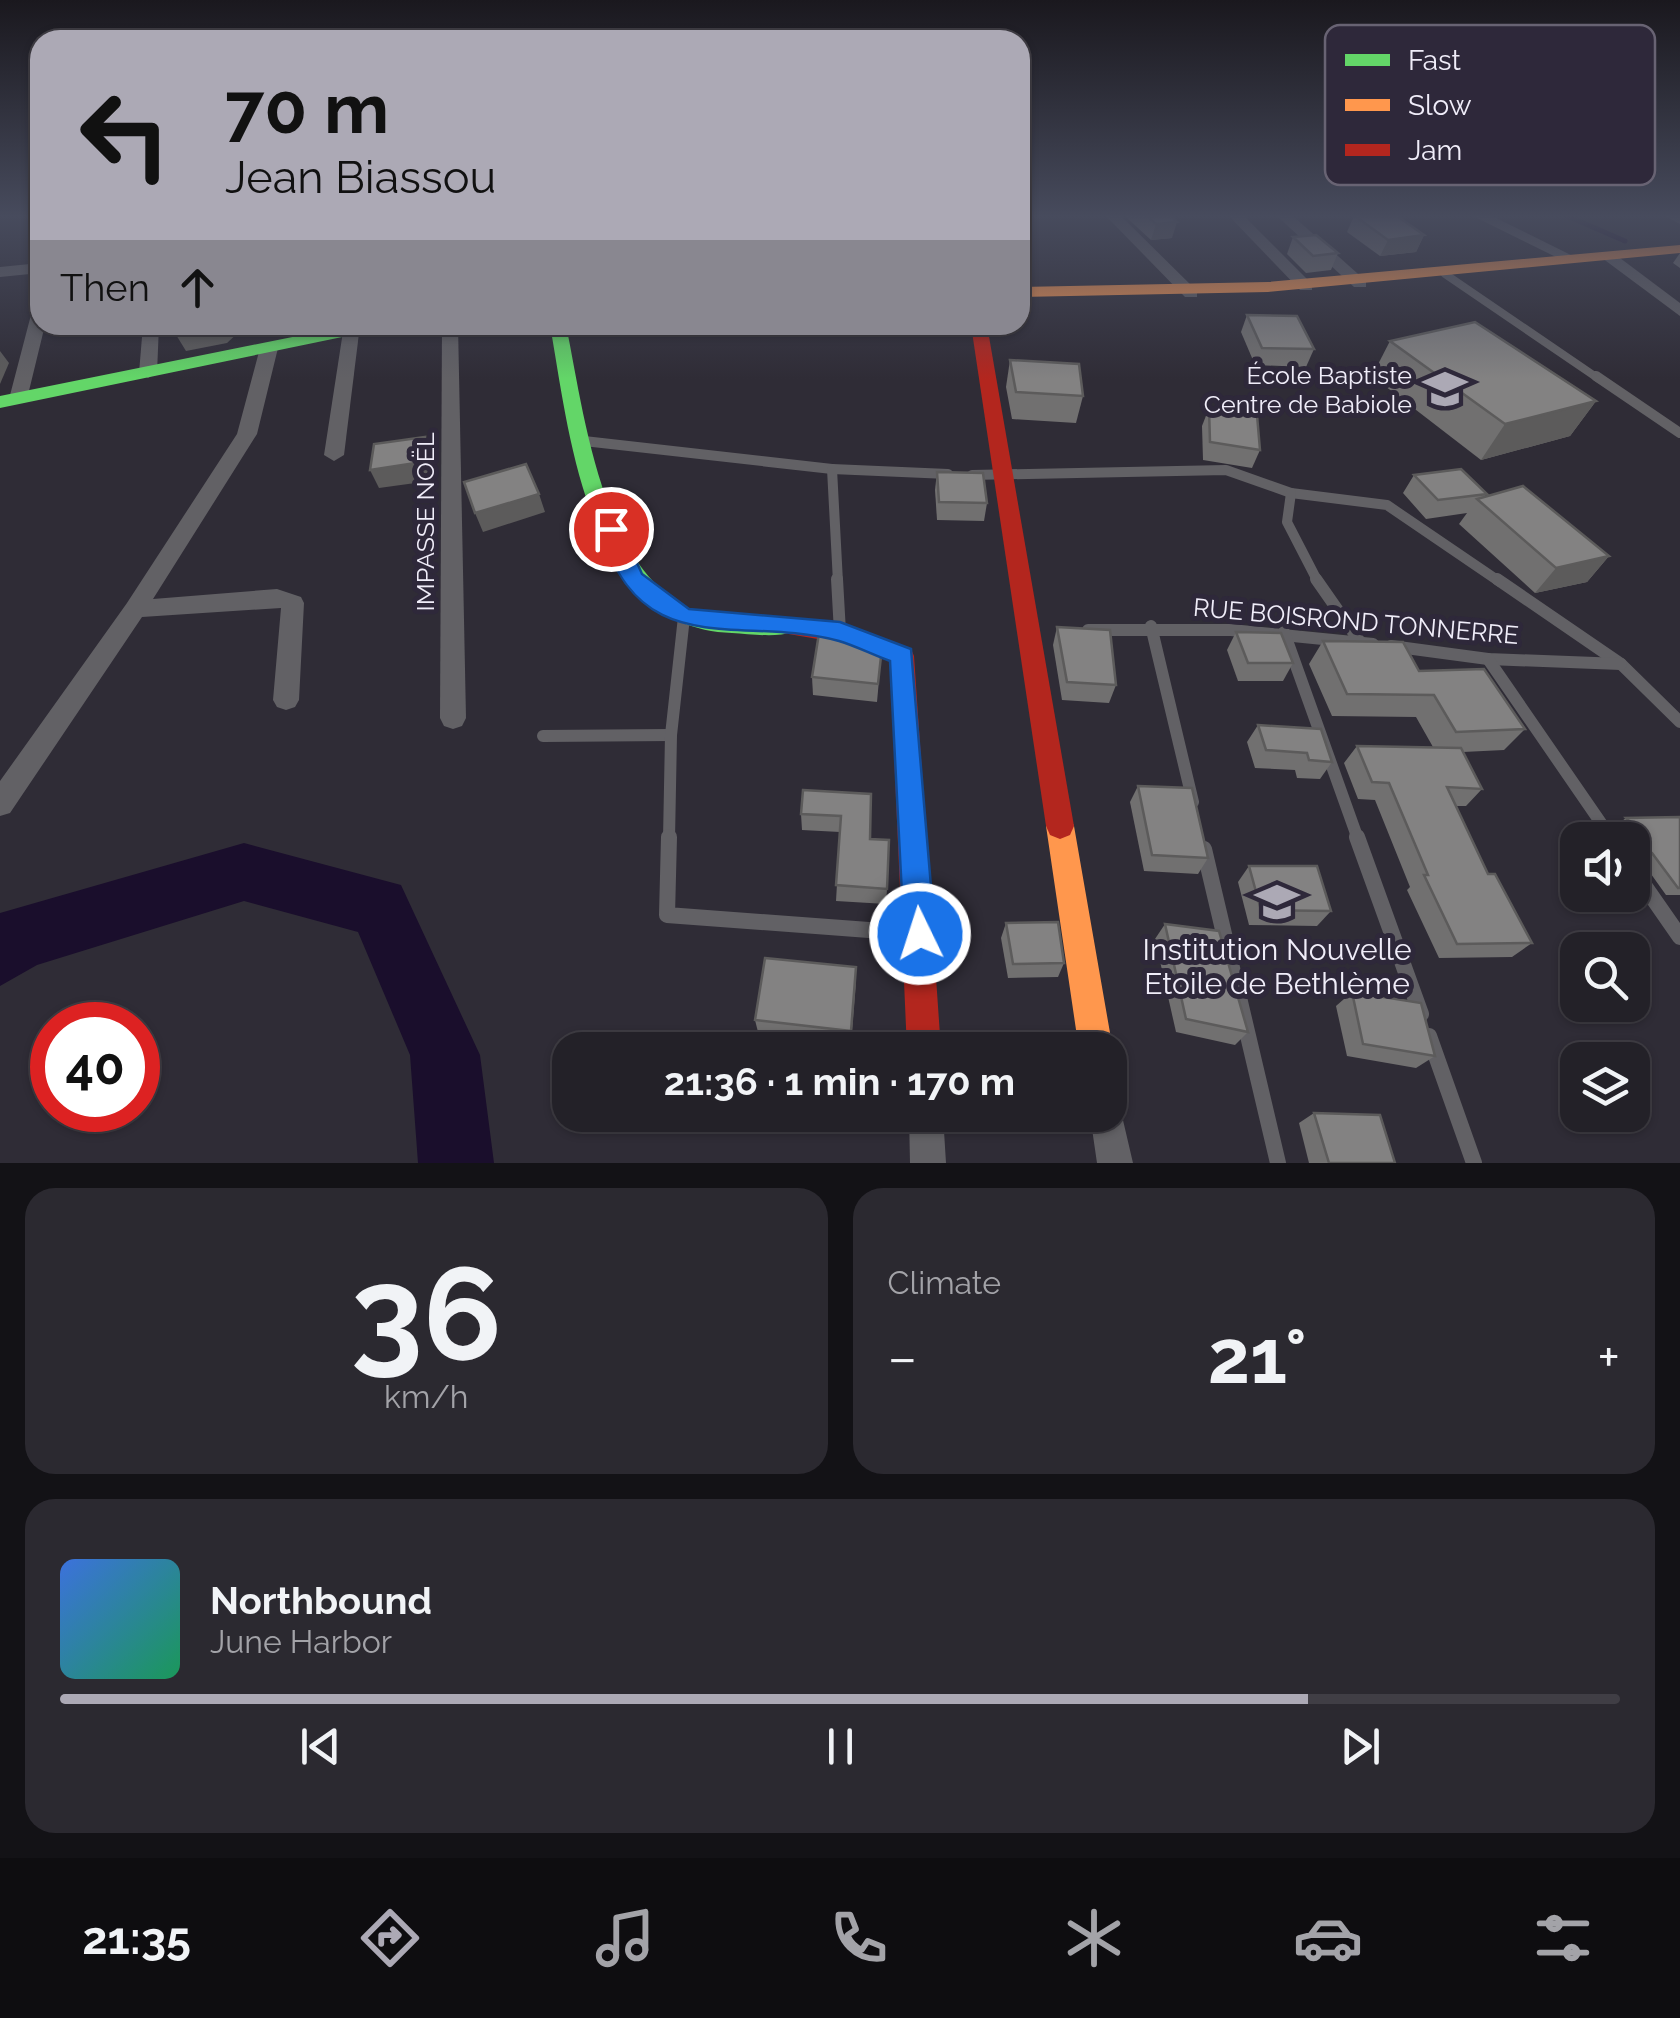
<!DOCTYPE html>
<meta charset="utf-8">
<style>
body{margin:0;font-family:Raleway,sans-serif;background:#2b2930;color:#f1f3f6;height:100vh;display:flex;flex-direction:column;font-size:38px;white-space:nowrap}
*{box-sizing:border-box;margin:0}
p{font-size:32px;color:#a3a3a8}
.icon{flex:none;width:55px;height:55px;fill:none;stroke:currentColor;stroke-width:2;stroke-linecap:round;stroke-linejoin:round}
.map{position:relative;height:1163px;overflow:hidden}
.panel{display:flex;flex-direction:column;gap:25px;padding:25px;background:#131216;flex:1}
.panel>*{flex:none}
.guide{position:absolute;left:30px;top:30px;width:1000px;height:305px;border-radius:30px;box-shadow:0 2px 8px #0004,0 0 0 2px #403e45;background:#aca9b5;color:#111;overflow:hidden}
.tools{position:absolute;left:1560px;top:822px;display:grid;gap:20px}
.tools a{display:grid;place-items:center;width:90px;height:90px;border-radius:20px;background:#232128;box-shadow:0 2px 8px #0004,0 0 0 2px #403e45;font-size:50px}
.speed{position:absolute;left:30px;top:1002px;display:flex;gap:20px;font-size:50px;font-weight:700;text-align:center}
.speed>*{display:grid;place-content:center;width:130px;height:130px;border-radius:50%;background:#232128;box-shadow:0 2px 8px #0004,0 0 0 2px #403e45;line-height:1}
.speed .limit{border:15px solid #d22;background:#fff;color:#111}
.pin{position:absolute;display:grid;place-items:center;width:85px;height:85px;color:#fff;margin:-42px;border:5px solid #fff;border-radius:50%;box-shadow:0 2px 10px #0007}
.me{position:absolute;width:110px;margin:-55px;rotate:356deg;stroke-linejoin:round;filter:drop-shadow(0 0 8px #0008)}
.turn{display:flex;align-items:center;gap:35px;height:210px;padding:0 30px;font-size:45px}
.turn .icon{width:130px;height:130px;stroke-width:2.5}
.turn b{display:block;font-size:70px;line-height:85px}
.then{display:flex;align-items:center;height:95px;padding:0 30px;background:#0003;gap:20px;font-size:38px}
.big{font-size:75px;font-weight:700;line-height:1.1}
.panel .card{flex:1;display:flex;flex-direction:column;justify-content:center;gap:15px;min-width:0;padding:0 35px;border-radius:30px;background:#2b2930}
.panel .dial{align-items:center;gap:0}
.dial b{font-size:130px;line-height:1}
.song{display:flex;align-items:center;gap:30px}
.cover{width:120px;height:120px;border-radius:15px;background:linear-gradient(135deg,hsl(220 70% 55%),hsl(150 70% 35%))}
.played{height:10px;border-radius:5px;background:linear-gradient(90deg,#aca9b5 80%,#403e45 80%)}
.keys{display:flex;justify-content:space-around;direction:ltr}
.heat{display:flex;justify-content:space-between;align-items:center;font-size:55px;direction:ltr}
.panel .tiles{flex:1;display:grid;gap:25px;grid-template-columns:1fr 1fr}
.card:last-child{grid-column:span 2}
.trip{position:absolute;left:552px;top:1032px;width:575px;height:100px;border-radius:30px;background:#232128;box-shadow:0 2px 8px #0004,0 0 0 2px #403e45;font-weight:700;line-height:100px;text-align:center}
.menu{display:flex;height:160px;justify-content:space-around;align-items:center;background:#0e0d10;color:#a3a3a8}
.menu .icon{width:70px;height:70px}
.menu .selected{color:#aca9b5}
.menu b{font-size:45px;color:#f1f3f6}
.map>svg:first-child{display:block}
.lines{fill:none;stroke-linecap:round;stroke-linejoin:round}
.stream{stroke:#1a0e2c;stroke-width:5}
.river{fill:#1a0e2c;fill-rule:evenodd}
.lane-far3{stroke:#626165;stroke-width:8}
.lane-far2{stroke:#626165;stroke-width:10}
.lane-far1{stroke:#626165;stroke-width:12}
.lane{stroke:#626165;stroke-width:16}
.street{fill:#626165;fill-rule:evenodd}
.fast{fill:#63d668;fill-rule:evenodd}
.slow{fill:#ff974d;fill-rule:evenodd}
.jam{fill:#b3261e;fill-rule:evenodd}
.wall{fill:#717070}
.shaded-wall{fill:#5c5b5b}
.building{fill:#838282;stroke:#5c5b5b;stroke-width:2.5}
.route{fill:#1a73e8;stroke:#114b97;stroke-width:2.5}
.labels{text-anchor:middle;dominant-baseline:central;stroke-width:10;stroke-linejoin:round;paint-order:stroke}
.poi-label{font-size:25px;fill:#f0edf9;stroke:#2e283a;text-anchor:end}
.street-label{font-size:25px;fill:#f0edf9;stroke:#2e283a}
.near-poi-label{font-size:30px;fill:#f0edf9;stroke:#2e283a}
.key{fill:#2e283a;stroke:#686373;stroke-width:2.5}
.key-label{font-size:28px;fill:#f0edf9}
</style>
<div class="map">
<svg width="1680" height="1163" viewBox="0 0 1680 1163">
<rect width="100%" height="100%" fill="#2f2c36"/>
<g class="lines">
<path class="stream" d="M 1567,216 L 1625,241"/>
<path class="river" d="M 244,843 L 401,885 L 480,1055 L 494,1163 L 418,1163 L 410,1055 L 358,932 L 244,901 L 37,965 L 0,986 L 0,913 Z"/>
<g class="lane-far3">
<path d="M 1445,274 L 1599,379"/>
<path d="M 761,325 L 787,330 L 800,325"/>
</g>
<g class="lane-far2">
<path d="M 1596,376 L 1680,433"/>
<path d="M 584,441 L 832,469"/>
<path d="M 972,475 L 1226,470 L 1291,493 L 1387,505 L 1500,582"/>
<path d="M 1291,493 L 1287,522 L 1318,582"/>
<path d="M 838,582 L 832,469 L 948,474"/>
</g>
<g class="lane-far1">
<path d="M 837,579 L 840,632"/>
<path d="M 1316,579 L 1360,642"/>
<path d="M 1497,579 L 1621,664 L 1680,722"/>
<path d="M 1151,626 L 1193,802"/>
<path d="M 1088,630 L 1231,630 L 1373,644"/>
<path d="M 1284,632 L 1358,839"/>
<path d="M 1391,646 L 1488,659 L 1621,664"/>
<path d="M 1488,659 L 1612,839"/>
<path d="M 543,736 L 671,735"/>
<path d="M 669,839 L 671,735 L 684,617"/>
</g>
<g class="lane">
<path d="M 669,837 L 667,915 L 909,933"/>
<path d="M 1357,837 L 1421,1014"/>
<path d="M 1611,837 L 1613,840"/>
<path d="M 1204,849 L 1278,1163"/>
<path d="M 1632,868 L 1680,937"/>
<path d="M 1429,1036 L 1474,1163"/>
</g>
<g class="street">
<path d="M 1106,216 L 1121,216 L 1197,291 L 1197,297 L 1185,297 Z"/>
<path d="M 1229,216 L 1244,216 L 1312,284 L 1312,290 L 1300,290 Z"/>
<path d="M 1277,216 L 1293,216 L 1366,281 L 1366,287 L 1354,287 Z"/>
<path d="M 1473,216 L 1492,216 L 1579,259 L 1566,262 Z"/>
<path d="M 1665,216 L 1680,216 L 1680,224 Z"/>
<path d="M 1602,252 L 1612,252 L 1680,303 L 1680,316 L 1602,258 Z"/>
<path d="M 40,263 L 40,273 L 0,277 L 0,267 Z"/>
<path d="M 40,306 L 40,325 L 45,325 L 27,399 L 24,403 L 12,403 L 9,399 L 32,311 Z"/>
<path d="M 143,325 L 159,325 L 157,373 L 148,378 L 139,373 Z"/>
<path d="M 344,325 L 360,325 L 344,455 L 334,461 L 324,455 Z"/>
<path d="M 442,325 L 458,325 L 466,718 L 462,726 L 453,729 L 444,726 L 440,718 Z"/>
<path d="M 269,343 L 278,348 L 257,434 L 153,599 L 277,589 L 301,597 L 304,603 L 299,700 L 295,707 L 286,710 L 277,707 L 273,700 L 281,608 L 142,617 L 10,813 L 0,816 L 0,781 L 127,603 L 237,434 L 260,348 Z"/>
<path d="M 1110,1099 L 1119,1103 L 1133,1163 L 1097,1163 L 1090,1115 L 1110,1115 Z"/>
<path d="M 909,1115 L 943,1115 L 946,1163 L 910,1163 Z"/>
</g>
<g class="fast">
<path d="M 352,325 L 384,325 L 376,330 L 0,408 L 0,396 Z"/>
<path d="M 550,325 L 566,325 C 584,412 601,570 693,610 C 720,622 757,615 785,617 L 793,620 L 797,626 L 793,632 C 775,638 751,634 732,633 C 586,628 570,436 550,325 Z"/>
</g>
<g class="slow">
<path d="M 1680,245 L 1680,253 L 1268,292 L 1020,297 L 1020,287 L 1268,282 Z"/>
<path d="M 1060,813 L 1070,817 L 1074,826 L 1113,1050 L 1110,1056 L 1110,1050 L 1079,1050 L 1046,826 L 1050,817 Z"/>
</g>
<g class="jam">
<path d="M 971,325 L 987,325 L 1074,826 L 1070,835 L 1060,839 L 1050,835 L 1046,826 Z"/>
<path d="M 785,617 L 843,625 L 911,649 L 914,656 L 941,1050 L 907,1050 L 890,661 L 841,643 L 777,632 L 773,626 L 777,620 Z"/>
</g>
</g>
<g class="wall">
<path d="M 1125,216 L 1171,216 L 1172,238 L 1151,240 Z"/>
<path d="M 1354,216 L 1424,235 L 1416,252 L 1380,256 L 1347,232 Z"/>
<path d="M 1293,237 L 1338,253 L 1331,270 L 1306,273 L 1287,254 Z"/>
<path d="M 1680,253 L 1680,268 L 1673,263 Z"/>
<path d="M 1247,315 L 1314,349 L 1306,367 L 1255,365 L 1241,332 Z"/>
<path d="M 1390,341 L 1596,401 L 1570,436 L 1481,460 L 1372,376 Z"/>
<path d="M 1010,360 L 1083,396 L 1076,423 L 1012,419 L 1006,387 Z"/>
<path d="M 1209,408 L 1260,450 L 1252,468 L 1203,460 L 1202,426 Z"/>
<path d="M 937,472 L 987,503 L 984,521 L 937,520 L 935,490 Z"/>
<path d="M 1414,475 L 1487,494 L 1485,496 L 1609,556 L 1587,582 L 1535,593 L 1459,524 L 1467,513 L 1426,519 L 1403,493 Z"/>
<path d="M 1057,627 L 1116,685 L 1109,703 L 1062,700 L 1053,645 Z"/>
<path d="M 1236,632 L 1293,663 L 1283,681 L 1238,681 L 1227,650 Z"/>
<path d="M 1323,641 L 1419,671 L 1525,729 L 1504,750 L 1463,752 L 1482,789 L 1466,806 L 1456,806 L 1488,874 L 1532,943 L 1512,957 L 1439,958 L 1407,890 L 1410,887 L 1375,800 L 1358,799 L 1344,763 L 1357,746 L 1433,747 L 1416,717 L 1332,716 L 1309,664 Z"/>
<path d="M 882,647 L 877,702 L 813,695 L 812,677 Z"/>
<path d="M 1258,725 L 1332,762 L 1320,779 L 1297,778 L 1295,770 L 1255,768 L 1247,742 Z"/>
<path d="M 1138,786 L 1208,858 L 1198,874 L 1144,871 L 1130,802 Z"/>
<path d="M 871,794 L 870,839 L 887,889 L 886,904 L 836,901 L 840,832 L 802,830 L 801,814 Z"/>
<path d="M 1680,817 L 1680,895 L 1666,895 L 1641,860 L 1632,857 L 1632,840 L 1625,840 L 1623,834 L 1615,826 L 1626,818 Z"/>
<path d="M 1249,866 L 1331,911 L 1317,926 L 1249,925 L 1238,882 Z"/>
<path d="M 1006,923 L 1064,963 L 1058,977 L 1008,978 L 1001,938 Z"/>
<path d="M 1165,924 L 1248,1032 L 1235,1045 L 1176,1032 L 1155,939 Z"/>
<path d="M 856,981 L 851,1043 L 758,1032 L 755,1020 Z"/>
<path d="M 1352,992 L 1435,1056 L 1416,1068 L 1347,1056 L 1336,1006 Z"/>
<path d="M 1314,1113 L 1395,1163 L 1309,1163 L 1299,1123 Z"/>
</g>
<g class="shaded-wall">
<path d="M 1177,222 L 1172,238 L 1151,240 L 1156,224 Z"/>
<path d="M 1424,235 L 1416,252 L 1380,256 L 1388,240 Z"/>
<path d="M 170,325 L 238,325 L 241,330 L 227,343 L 186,351 Z"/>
<path d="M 0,351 L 9,363 L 0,384 Z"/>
<path d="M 1596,401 L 1570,436 L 1481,460 L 1505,424 Z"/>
<path d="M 425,437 L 433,456 L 430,481 L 379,488 L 370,470 Z"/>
<path d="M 539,494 L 545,512 L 483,532 L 475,513 Z"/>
<path d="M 1609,556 L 1587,582 L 1535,593 L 1556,568 Z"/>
</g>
<g class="building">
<path d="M 1147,216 L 1171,216 L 1177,222 L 1156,224 Z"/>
<path d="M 1355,216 L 1397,216 L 1424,235 L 1388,240 Z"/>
<path d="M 1316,235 L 1338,253 L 1313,256 L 1293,237 Z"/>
<path d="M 1247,315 L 1297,316 L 1314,349 L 1262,348 Z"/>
<path d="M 1475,322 L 1596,401 L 1505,424 L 1390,341 Z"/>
<path d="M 1010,360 L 1079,364 L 1083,396 L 1016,392 Z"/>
<path d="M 1209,408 L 1257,415 L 1260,450 L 1210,442 Z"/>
<path d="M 425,437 L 422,462 L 370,470 L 374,444 Z"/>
<path d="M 526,464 L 539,494 L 475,513 L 464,482 Z"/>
<path d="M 1461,469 L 1487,494 L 1438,500 L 1414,475 Z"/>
<path d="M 937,472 L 983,473 L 987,503 L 939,502 Z"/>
<path d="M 1523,486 L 1609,556 L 1556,568 L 1477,499 Z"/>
<path d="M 1057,627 L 1110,630 L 1116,685 L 1067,682 Z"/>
<path d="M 1236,632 L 1281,633 L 1293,663 L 1248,663 Z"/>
<path d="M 819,633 L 855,637 L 882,647 L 878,684 L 812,677 Z"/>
<path d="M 1323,641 L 1403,642 L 1419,671 L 1484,669 L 1525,729 L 1456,732 L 1434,695 L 1347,694 Z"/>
<path d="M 1258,725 L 1321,729 L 1332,762 L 1309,760 L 1307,753 L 1266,750 Z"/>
<path d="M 1357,746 L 1461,748 L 1482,789 L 1447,787 L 1488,874 L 1495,874 L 1532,943 L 1457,944 L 1424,875 L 1428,875 L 1389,783 L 1372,782 Z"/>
<path d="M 1138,786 L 1192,788 L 1208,858 L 1152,855 Z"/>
<path d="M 803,790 L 871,794 L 870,839 L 889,840 L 887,889 L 836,885 L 841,816 L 801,814 Z"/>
<path d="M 1680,817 L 1680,888 L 1678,888 L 1652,853 L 1641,848 L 1634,826 L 1626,818 Z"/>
<path d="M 1249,866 L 1317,866 L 1331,911 L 1261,910 Z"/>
<path d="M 1058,922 L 1064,963 L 1013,964 L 1006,923 Z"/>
<path d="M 1165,924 L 1219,931 L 1248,1032 L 1186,1019 Z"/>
<path d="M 765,958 L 856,967 L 851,1031 L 755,1020 Z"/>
<path d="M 1352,992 L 1421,1003 L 1435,1056 L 1363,1044 Z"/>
<path d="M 1314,1113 L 1380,1115 L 1395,1163 L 1329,1163 Z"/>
</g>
<linearGradient id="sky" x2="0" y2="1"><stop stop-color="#1a181e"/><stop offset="0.57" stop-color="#474b5d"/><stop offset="1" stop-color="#474b5d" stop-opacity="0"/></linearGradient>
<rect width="1680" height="379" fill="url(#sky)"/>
<path class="route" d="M 611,522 L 622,529 L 642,574 L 689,609 L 840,622 L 911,649 L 935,934 L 930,945 L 920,950 L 909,945 L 904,934 L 890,661 C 873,655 856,646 839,641 C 738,614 641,665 600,529 Z"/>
<defs>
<g id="school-bare" transform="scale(3.45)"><path d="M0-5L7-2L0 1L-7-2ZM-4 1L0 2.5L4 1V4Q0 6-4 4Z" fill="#aca9b5" stroke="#2e283a" stroke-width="2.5" paint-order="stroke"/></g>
</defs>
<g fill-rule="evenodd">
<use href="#school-bare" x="1445" y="389"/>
<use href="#school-bare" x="1277" y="902"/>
</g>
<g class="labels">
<g class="poi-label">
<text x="1412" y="375">École Baptiste<tspan x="1412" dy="29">Centre de Babiole</tspan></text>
</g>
<g class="street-label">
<text transform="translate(425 522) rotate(-90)">IMPASSE NOËL</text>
<text transform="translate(1356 621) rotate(5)">RUE BOISROND TONNERRE</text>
</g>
<g class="near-poi-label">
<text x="1277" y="949">Institution Nouvelle<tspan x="1277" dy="34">Etoile de Bethlème</tspan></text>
</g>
</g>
<rect x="1325" y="25" width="330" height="160" rx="15" class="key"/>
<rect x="1345" y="54" width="45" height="12" fill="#63d668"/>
<rect x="1345" y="99" width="45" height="12" fill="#ff974d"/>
<rect x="1345" y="144" width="45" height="12" fill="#b3261e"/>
<g class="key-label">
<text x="1408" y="70">Fast</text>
<text x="1408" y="115">Slow</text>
<text x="1408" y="160">Jam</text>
</g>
</svg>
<div class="tools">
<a><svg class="icon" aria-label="sound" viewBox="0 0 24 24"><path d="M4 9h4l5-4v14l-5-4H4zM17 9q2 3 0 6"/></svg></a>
<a><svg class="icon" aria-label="search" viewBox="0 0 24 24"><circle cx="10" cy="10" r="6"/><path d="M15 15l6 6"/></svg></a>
<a><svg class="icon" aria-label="layers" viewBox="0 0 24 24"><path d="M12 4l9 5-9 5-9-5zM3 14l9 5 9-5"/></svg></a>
</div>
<div class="speed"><div class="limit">40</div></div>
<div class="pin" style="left:611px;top:529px;background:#d93025"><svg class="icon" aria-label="arrive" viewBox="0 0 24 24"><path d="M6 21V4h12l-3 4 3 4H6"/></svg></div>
<svg class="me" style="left:920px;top:934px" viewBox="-20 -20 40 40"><circle r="17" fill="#1a73e8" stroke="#fff" stroke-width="3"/><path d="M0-11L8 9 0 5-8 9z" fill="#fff"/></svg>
<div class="trip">21:36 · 1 min · 170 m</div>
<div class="guide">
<div class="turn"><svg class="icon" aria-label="left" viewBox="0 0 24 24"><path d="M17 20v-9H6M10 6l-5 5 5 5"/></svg><div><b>70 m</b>Jean Biassou</div></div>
<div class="then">Then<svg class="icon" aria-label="ahead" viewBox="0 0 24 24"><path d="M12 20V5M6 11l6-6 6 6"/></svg></div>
</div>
</div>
<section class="panel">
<div class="tiles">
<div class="card dial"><b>36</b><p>km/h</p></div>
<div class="card"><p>Climate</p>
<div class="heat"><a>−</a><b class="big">21°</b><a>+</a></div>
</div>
<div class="card">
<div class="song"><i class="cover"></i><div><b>Northbound</b><p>June Harbor</p></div></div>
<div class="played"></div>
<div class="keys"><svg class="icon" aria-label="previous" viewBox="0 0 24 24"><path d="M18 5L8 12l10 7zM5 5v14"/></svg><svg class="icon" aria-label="pause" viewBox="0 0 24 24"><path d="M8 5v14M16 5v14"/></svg><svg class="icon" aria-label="next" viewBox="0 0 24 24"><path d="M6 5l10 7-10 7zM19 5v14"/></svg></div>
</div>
</div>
</section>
<nav class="menu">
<b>21:35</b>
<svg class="icon selected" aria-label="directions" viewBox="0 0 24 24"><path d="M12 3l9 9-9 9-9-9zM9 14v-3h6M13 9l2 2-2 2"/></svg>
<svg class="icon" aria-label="music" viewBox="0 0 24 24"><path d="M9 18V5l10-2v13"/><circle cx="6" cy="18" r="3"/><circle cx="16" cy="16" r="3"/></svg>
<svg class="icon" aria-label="phone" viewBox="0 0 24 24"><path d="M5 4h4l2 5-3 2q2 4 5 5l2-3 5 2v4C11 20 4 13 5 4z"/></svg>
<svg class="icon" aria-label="climate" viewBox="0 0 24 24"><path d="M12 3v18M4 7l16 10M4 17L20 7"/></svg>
<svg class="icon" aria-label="car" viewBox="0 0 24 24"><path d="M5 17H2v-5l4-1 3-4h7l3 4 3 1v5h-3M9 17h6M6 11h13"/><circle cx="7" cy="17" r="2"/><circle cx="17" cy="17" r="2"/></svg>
<svg class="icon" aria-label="filters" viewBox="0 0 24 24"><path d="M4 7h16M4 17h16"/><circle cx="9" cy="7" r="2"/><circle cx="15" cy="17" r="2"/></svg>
</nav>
